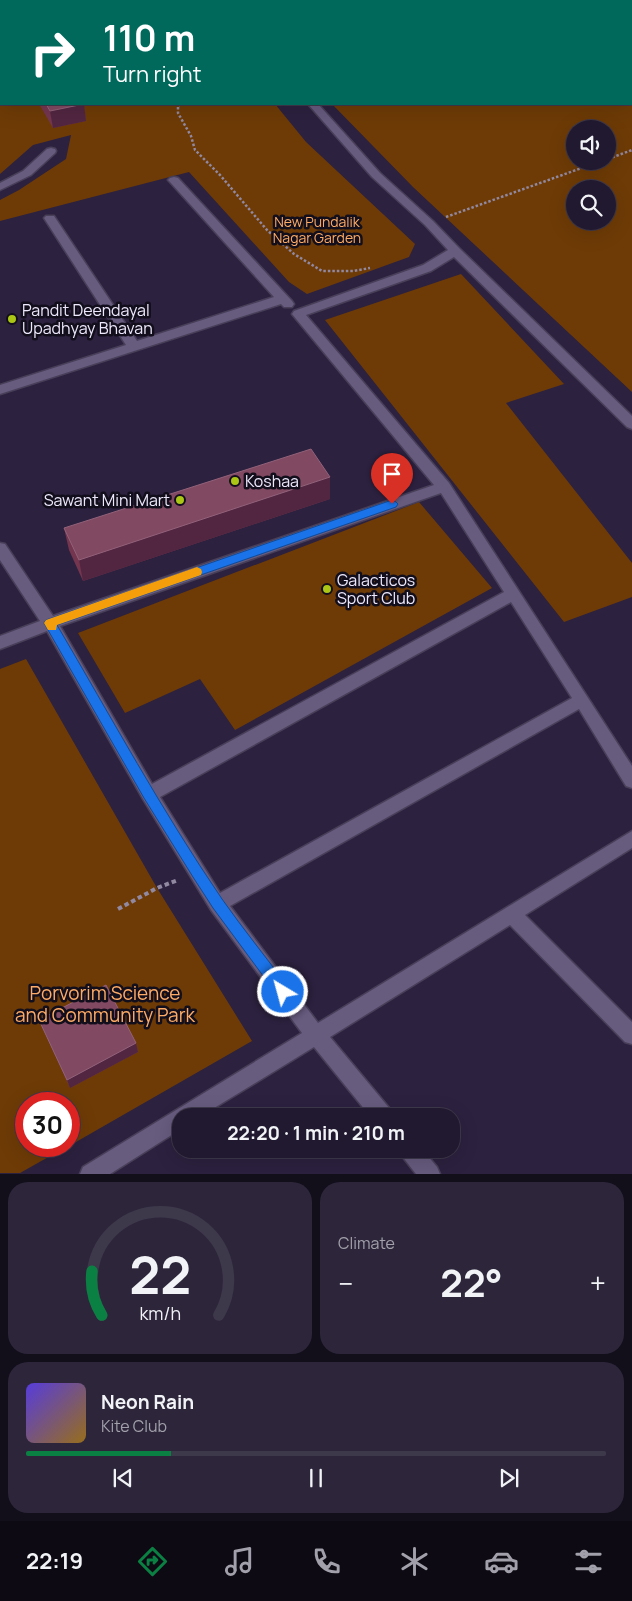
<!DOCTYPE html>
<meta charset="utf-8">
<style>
body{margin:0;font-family:Manrope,sans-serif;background:#2d263b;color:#f1f3f6;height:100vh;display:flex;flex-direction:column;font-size:19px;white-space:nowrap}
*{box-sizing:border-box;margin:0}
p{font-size:16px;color:#a2a0aa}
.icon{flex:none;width:28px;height:28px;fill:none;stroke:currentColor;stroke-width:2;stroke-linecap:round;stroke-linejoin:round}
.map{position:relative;height:1174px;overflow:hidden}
.sheet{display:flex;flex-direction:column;gap:8px;padding:8px;background:#120e1a;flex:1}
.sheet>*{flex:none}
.banner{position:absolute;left:0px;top:0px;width:632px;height:105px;box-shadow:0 5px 20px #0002,0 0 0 1px #3e384b;background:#00695c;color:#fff;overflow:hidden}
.tools{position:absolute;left:566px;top:120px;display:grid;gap:10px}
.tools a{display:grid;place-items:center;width:50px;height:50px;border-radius:50%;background:#21192f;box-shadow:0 5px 20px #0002,0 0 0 1px #3e384b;font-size:25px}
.speed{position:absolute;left:15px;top:1092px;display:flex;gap:10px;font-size:25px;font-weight:700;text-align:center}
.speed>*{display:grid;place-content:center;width:65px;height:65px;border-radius:50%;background:#21192f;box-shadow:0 5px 20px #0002,0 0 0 1px #3e384b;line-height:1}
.speed .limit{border:8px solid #d22;background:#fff;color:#111}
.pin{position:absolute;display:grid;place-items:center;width:42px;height:42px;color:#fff;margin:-51px -21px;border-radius:50% 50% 50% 0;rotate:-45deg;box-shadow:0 0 5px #0007}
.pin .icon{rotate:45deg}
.me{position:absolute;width:55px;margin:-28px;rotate:323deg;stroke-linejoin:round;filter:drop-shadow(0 0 4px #0008)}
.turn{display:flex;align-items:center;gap:18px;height:105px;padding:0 20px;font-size:22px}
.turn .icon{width:65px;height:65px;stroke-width:2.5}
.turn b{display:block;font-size:35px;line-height:42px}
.big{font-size:38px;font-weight:700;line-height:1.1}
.sheet .tile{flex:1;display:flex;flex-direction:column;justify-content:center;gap:8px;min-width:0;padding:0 18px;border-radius:20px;background:#2d263b}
.sheet .dial{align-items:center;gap:0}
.dial svg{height:130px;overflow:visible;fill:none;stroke:#3e384b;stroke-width:7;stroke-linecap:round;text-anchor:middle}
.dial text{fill:#f1f3f6;stroke:none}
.song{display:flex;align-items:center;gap:15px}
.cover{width:60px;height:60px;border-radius:8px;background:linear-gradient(135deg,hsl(250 70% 55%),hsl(40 70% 35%))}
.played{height:5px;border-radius:2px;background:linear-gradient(90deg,#0b8043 25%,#3e384b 25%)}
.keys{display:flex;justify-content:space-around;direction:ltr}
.heat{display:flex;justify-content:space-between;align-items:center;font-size:28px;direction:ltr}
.sheet .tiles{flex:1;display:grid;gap:8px;grid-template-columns:1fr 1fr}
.tile:last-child{grid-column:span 2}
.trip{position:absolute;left:172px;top:1108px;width:288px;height:50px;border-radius:20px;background:#21192f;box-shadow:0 5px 20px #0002,0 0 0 1px #3e384b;font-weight:700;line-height:50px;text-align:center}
.menu{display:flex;height:80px;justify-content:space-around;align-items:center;background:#0d0a13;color:#a2a0aa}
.menu .icon{width:35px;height:35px}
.menu .active{color:#0b8043}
.menu b{font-size:22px;color:#f1f3f6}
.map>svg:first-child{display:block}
.green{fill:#6e3b06;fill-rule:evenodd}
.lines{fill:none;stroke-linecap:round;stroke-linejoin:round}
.street-casing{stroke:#483f59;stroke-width:3}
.path-far1{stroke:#9188a1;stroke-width:2.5;stroke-dasharray:2.5 2;stroke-linecap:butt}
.path{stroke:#9188a1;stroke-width:4;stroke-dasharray:4.5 3;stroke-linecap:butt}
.street{fill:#675b7e;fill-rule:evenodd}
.wall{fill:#74364f}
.shaded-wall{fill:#522641}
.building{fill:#814962;stroke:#92627a}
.route{fill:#1a73e8;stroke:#114b97}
.slow{fill:#f59e0b}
.poi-dot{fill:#abc614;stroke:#120e1b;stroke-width:2}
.labels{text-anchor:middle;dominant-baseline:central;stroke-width:5;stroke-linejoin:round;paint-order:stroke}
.far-park-label{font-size:14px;fill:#fdab66;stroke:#120e1b}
.poi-label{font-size:16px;fill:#eee8fc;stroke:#120e1b;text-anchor:start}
.near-park-label{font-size:19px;fill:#fdab66;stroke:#120e1b}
</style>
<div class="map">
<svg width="632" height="1174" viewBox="0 0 632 1174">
<rect width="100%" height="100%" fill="#2c213f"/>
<g class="green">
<path d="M 0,0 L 64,1 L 1,1 L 1,104 L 275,104 L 306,142 L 415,244 L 409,257 L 307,294 L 289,282 L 189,172 L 0,221 L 0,200 L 19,190 L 66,159 L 71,135 L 33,145 L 0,174 Z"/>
<path d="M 459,0 L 632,0 L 632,392 L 413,187 L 332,104 L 631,104 L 631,1 L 456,1 ZM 575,129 L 608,129 L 608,161 L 575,161 ZM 575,189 L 608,189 L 608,221 L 575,221 Z"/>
<path d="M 461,274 L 564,384 L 506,403 L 632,563 L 632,597 L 564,622 L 325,320 Z"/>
<path d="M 419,502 L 492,588 L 235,730 L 200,679 L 125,713 L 78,633 Z"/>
<path d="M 26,659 L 157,888 L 252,1041 L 69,1146 L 69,1104 L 26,1104 L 26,1146 L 68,1146 L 20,1173 L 0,1173 L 0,669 Z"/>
</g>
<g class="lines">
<g class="street-casing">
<g id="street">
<path d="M 129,0 L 139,0 L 140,1 L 130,1 Z"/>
<path d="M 237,0 L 247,0 L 248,1 L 238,1 Z"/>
<path d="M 310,0 L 320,0 L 321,1 L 311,1 Z"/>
<path d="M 422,0 L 432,0 L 433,1 L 423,1 Z"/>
<path d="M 308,104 L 318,104 L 380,173 L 433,221 L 459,248 L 632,416 L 632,429 L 627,427 L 454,257 L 431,271 L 306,315 L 449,483 L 632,766 L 632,788 L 626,786 L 579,709 L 230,906 L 318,1023 L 632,831 L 632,848 L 525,915 L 632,1022 L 632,1044 L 625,1042 L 510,925 L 330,1037 L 390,1109 L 393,1116 L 370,1116 L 314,1047 L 201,1116 L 181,1116 L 181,1129 L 110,1174 L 80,1174 L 83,1167 L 302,1033 L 211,910 L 143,799 L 47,631 L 0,649 L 0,636 L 40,621 L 0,560 L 0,543 L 5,544 L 53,616 L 434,485 L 292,314 L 294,311 L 423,265 L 448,250 L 425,225 L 372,177 ZM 441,493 L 504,592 L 152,784 L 60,626 ZM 511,602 L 572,698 L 220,893 L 160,797 Z"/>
<path d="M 51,148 L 55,149 L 56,151 L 55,153 L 31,175 L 0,190 L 0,183 L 23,171 L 47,149 Z"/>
<path d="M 174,177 L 178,178 L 292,301 L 294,304 L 292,307 L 284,307 L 281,304 L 0,394 L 0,385 L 126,345 L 44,218 L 46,216 L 54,216 L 137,341 L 274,297 L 170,182 L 168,180 L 170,178 Z"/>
<path d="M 399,1149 L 422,1149 L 437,1167 L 440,1174 L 416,1174 L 402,1156 Z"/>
</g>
</g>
<g class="path-far1">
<path d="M 181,104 L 178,106 L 178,113 L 191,136 L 195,150 L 220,175 L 267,230 L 294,254 L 322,271 L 353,271 L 370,268"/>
<path d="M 608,159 L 632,150"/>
<path d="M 446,217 L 601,161"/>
</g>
<path class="path" d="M 118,909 L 157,888 L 178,880"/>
<use href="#street" class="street"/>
</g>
<g class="wall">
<path d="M 39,104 L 84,104 L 86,121 L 53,128 Z"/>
<path d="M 330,499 L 83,581 L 69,550 L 64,528 Z"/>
<path d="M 39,1020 L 136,1043 L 138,1052 L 70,1088 Z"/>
</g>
<g class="shaded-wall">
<path d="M 84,104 L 86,121 L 53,128 L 50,111 Z"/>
<path d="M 330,477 L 330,499 L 83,581 L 79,560 Z"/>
<path d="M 136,1043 L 138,1052 L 70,1088 L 67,1080 Z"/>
</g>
<g class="building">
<path d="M 46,104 L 84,104 L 50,111 Z"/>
<path d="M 311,449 L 330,477 L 79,560 L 64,528 Z"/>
<path d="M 106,985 L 136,1043 L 67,1080 L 39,1020 Z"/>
</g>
<path class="route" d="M 392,500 L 396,502 L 398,504 L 396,507 L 57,625 C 111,717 162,811 222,899 C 243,929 266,957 288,987 L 290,992 L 288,996 L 283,998 L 278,996 L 213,908 L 193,877 L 144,798 L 44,623 L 46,620 Z"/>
<path class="slow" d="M 197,567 L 201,569 L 202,572 L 201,575 L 57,625 L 56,630 L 48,630 L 44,623 L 46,620 Z"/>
<g class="poi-dot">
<circle cx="12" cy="319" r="5"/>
<circle cx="235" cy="481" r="5"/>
<circle cx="180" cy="500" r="5"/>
<circle cx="327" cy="589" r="5"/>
</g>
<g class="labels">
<g class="far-park-label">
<text x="317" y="221">New Pundalik<tspan x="317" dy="16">Nagar Garden</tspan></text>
</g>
<g class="poi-label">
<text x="22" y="310">Pandit Deendayal<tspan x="22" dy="18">Upadhyay Bhavan</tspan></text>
<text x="245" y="481">Koshaa</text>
<text x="170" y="500" text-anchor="end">Sawant Mini Mart</text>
<text x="337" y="580">Galacticos<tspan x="337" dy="18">Sport Club</tspan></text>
</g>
<g class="near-park-label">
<text x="105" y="993">Porvorim Science<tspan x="105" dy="22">and Community Park</tspan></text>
</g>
</g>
</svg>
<div class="tools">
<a><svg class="icon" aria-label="sound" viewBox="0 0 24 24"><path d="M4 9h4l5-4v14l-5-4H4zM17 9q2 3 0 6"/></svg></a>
<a><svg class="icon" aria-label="search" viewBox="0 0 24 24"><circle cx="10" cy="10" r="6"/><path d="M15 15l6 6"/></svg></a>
</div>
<div class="speed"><div class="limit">30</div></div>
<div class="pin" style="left:392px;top:504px;background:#d93025"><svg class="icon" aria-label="arrive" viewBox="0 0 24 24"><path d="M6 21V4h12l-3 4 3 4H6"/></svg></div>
<svg class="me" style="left:283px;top:992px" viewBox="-20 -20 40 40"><circle r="17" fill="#1a73e8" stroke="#fff" stroke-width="3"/><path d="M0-11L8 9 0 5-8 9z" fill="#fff"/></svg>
<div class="trip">22:20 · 1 min · 210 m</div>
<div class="banner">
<div class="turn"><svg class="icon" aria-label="right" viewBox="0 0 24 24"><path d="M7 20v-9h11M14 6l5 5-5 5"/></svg><div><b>110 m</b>Turn right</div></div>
</div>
</div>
<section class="sheet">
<div class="tiles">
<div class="tile dial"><svg viewBox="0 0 100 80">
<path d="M14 69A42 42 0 1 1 86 69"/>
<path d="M14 69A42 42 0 0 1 8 42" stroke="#0b8043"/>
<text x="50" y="56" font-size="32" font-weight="700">22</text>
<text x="50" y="72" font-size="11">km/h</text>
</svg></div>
<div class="tile"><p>Climate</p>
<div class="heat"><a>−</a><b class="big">22°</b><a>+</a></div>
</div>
<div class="tile">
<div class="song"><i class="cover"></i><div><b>Neon Rain</b><p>Kite Club</p></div></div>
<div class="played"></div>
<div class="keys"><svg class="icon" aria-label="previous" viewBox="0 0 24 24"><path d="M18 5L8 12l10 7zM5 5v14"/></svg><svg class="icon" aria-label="pause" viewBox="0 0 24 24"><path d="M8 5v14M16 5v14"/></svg><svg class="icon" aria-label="next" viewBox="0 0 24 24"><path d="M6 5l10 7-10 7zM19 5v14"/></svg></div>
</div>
</div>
</section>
<nav class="menu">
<b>22:19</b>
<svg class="icon active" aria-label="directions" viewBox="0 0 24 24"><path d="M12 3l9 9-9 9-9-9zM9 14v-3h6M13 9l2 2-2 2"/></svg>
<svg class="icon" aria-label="music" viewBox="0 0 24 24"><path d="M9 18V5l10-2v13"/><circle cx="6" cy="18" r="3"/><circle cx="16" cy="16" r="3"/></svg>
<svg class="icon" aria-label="phone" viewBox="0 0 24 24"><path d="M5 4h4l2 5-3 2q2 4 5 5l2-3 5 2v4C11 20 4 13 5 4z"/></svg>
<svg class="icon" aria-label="climate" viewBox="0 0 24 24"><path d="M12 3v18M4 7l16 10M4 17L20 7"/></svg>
<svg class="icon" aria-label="car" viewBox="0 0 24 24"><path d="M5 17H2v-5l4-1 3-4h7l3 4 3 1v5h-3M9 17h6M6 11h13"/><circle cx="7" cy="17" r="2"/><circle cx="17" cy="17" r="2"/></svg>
<svg class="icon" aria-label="filters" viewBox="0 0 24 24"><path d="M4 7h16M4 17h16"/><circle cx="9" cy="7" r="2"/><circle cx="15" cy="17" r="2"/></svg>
</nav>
